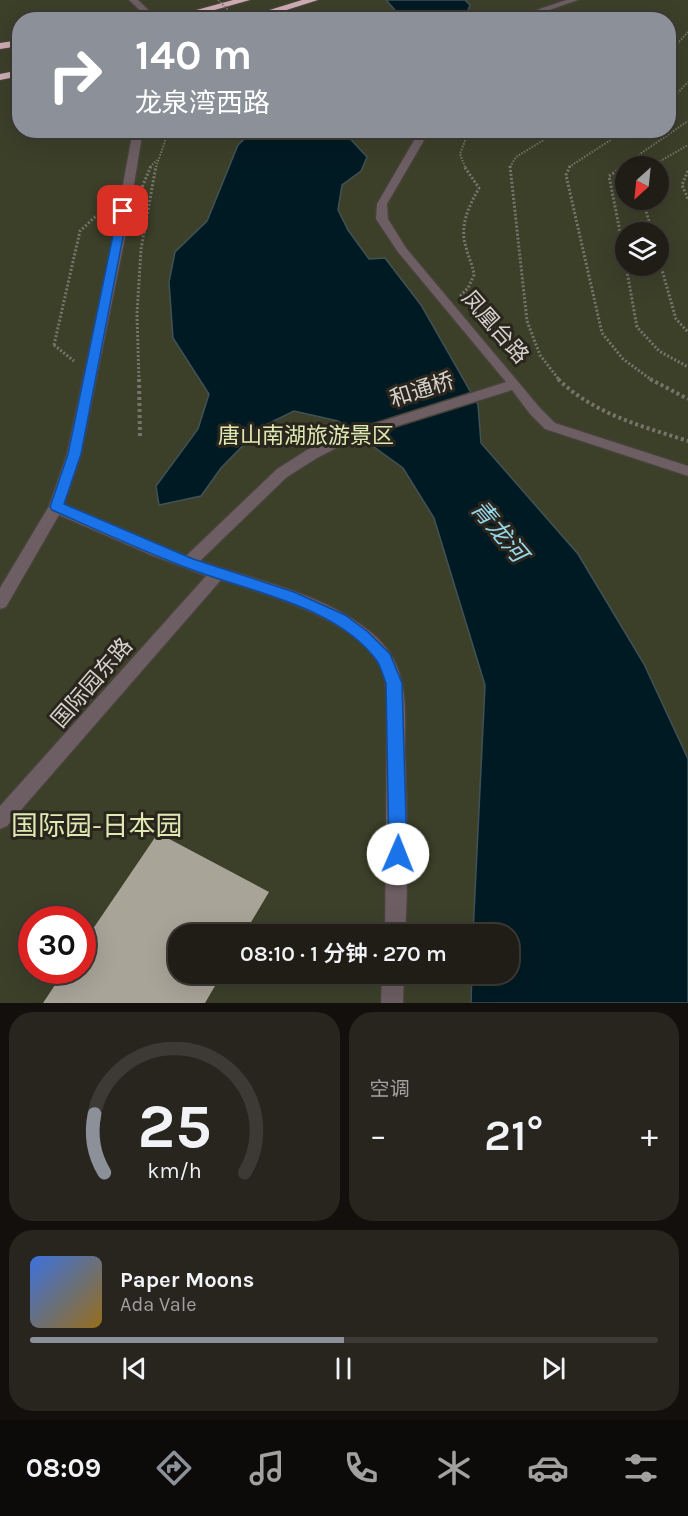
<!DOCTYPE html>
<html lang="zh">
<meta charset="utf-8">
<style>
body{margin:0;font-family:Karla,"Noto Sans SC",sans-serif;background:#28251f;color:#f1f3f6;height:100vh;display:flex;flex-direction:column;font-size:22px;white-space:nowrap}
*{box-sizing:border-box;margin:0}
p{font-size:20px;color:#a2a1a1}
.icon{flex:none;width:33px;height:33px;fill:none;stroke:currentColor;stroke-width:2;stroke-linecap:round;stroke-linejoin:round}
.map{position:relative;height:1003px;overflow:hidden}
.drawer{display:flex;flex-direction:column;gap:9px;padding:9px;background:#120f0c;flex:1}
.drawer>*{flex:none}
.banner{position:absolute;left:12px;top:12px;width:664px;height:126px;border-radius:24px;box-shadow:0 6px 24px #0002,0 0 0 2px #3d3a35;background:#8c9099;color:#fff;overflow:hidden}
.needle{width:39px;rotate:207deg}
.controls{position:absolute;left:615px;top:156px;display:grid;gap:12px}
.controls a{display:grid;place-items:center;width:54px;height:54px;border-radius:50%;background:#201c16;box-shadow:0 6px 24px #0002,0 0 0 2px #3d3a35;font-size:30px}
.speed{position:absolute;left:18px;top:906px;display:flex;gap:12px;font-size:30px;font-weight:700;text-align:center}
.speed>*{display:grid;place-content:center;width:78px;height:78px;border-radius:50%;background:#201c16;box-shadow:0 6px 24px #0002,0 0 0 2px #3d3a35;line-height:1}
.speed .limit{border:9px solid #d22;background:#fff;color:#111}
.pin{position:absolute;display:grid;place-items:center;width:51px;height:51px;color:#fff;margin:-26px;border-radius:12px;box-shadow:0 3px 9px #0006}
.me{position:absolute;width:66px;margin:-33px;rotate:1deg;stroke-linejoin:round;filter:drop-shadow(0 0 4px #0008)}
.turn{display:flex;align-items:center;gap:21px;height:126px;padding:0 24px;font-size:27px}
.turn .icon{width:78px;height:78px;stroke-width:2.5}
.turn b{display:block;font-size:42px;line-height:51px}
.big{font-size:45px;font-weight:600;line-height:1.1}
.drawer .tile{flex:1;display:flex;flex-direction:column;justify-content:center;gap:9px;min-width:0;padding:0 21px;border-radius:24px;background:#28251f}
.drawer .dial{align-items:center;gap:0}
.dial svg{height:156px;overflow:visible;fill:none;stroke:#3d3a35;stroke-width:7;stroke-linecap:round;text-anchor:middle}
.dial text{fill:#f1f3f6;stroke:none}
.song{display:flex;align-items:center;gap:18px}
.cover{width:72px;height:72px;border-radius:9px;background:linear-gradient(135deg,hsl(220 70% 55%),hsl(40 70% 35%))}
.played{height:6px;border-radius:3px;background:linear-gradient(90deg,#8c9099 50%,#3d3a35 50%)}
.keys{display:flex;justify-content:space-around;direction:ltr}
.heat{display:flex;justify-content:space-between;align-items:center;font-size:33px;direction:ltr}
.drawer .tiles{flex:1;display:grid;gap:9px;grid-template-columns:1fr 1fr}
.tile:last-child{grid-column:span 2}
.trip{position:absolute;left:168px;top:924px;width:351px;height:60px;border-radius:24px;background:#201c16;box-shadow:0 6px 24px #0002,0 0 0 2px #3d3a35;font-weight:600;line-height:60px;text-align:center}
.tab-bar{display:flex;height:96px;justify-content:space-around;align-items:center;background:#0d0b09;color:#a2a1a1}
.tab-bar .icon{width:42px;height:42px}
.tab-bar .current{color:#8c9099}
.tab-bar b{font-size:27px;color:#f1f3f6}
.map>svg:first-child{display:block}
.green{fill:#3c4029;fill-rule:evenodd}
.water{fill:#001a23;stroke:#405256;stroke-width:1.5}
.building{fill:#a9a498}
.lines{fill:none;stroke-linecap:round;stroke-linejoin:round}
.street-casing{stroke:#464239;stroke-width:3}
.highway-casing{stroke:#464239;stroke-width:3}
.path-far2{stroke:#77746c;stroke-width:2;stroke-dasharray:1.5 1.5;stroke-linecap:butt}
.path-far1{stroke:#77746c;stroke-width:3;stroke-dasharray:2 2;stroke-linecap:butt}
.path{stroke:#77746c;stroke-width:4;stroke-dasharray:3 3;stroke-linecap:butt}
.street{fill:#6c5e62;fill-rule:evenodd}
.highway{fill:#ceacb4;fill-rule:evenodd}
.path-bridge-far1{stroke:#77746c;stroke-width:2;stroke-dasharray:1.5 1.5;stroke-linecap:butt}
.path-bridge{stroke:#77746c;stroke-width:3;stroke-dasharray:2 2;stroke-linecap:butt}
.route{fill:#1a73e8;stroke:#114b97;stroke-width:1.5}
.labels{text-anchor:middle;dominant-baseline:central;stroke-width:6;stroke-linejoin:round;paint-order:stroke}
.street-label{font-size:22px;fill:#d6d3cd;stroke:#2a261d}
.park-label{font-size:22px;fill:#dfe9b3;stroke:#2a261d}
.water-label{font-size:24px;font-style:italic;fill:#97d7ec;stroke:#2a261d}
.near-park-label{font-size:27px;fill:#dfe9b3;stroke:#2a261d}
</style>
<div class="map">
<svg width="688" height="1003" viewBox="0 0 688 1003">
<rect width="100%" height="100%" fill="#2a261d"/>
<path class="green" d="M 0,0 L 688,0 L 688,759 L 645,667 L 688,1003 L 0,1003 ZM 20,20 L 669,20 L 669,130 L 20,130 ZM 626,166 L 658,166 L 658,200 L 626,200 ZM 626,232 L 658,232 L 658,266 L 626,266 ZM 32,920 L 82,920 L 82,970 L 32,970 ZM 178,934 L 508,934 L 508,974 L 178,974 Z"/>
<g class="water">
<path d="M 386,0 L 465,0 L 470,5 L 467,13 L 458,19 L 403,19 Z"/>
<path d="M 253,131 L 343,131 L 367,157 L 361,171 L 342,185 L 338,210 L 348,230 L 369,259 L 385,258 L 421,305 L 478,405 L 481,443 L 578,554 L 644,664 L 688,759 L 688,1003 L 471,1003 L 472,974 L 508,974 L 508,934 L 473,934 L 485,685 L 434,518 L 403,468 L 338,421 L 294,411 L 261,427 L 221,468 L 201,496 L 159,505 L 156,486 L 198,429 L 209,394 L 173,338 L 169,282 L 175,252 L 207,221 L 238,145 Z"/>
</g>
<path class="building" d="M 158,833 L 269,892 L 244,934 L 178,934 L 178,974 L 222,974 L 205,1003 L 43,1003 L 65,970 L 82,970 L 82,945 Z"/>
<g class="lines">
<g class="street-casing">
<g id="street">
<path d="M 129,0 L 138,0 L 159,20 L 150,20 Z"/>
<path d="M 566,0 L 578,0 L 521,20 L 507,20 Z"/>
<path d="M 133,130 L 143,130 L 126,233 L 81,454 L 64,504 L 186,556 L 277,469 L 307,450 L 342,434 L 506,382 L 398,252 L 376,219 L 377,204 L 420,130 L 430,130 L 387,204 L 388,219 L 406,248 L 540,408 L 555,423 L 688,466 L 688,476 L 545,429 L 530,414 L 512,390 L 352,440 L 317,458 L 287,477 L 200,561 C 258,581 324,593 372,633 C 386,645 397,661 401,679 C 407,702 405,728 405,752 C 407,812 409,874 405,934 L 385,934 L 387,711 C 387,696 387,680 380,666 C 355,619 268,595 221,580 L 7,826 L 0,829 L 0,806 L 206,576 L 151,555 L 59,515 L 6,607 L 0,609 L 0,588 L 49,506 L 67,454 L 114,233 Z"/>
<path d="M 382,974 L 404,974 L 403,1003 L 381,1003 Z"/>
</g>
</g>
<g class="highway-casing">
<g id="highway">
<path d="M 233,0 L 250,0 L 179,20 L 160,20 Z"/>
<path d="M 302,0 L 318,0 L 255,20 L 237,20 Z"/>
<path d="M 20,40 L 20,46 L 0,49 L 0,43 Z"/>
<path d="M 20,70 L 20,76 L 0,80 L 0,74 Z"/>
</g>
</g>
<g class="path-far2">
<path d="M 669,53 L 688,32"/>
<path d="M 669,102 L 688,82"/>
<path d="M 652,166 L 688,145"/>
<path d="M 156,167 L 169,130"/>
<path d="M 465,167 L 460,154 L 469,130"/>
<path d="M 510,167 L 516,157 L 560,130"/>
<path d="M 569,167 L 626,130"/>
<path d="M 621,167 L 688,121"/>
</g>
<g class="path-far1">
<path d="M 510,166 L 527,321 L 540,355 L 560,381"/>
<path d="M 570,166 L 566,175 L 602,333 L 623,359 L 653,381"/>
<path d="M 624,166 L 609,176 L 626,262"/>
<path d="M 688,171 L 682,185 L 688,199"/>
<path d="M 643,200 L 652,232"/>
<path d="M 658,256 L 676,319 L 688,332"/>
<path d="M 626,266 L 637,327 L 659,351 L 688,367"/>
<path d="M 460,296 L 468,288 L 474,275 C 473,265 468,257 466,247 C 459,226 469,206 479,188 L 464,166"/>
<path d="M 54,345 L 74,361"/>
<path d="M 139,381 L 137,314 L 141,249 L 156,166"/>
</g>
<g class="path">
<path d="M 139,379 L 140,438"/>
<path d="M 558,379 C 594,414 641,426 688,441"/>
<path d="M 650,379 L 688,399"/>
</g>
<use href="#street" class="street"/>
<use href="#highway" class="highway"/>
<g class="path-bridge-far1">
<path d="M 218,0 L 238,20"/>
<path d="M 150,167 L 157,160"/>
</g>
<path class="path-bridge" d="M 54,345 L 80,231 L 95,217 L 132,202 L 140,192 L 151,166"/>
</g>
<path class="route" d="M 123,208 L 128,211 L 81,454 L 64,504 L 193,559 L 294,592 L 345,615 L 368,632 L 390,654 L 402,683 L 407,854 L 404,860 L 398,863 L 392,860 L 389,854 L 386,683 C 383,676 381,667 377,661 C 336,604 244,591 182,566 C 138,549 95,529 52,510 L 50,507 L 68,454 L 118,211 Z"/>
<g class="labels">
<g class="street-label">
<text transform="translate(495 327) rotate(49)">凤凰台路</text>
<text transform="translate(422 390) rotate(-18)">和通桥</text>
<text transform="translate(92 683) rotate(-49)">国际园东路</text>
</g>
<g class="park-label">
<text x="306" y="436">唐山南湖旅游景区</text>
</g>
<g class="water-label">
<text transform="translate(499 531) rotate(50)">青龙河</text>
</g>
<g class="near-park-label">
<text x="97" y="826">国际园-日本园</text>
</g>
</g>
</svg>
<div class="controls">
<a><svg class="needle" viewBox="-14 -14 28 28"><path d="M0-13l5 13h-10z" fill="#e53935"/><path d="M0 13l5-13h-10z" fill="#a2a1a1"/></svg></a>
<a><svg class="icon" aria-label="layers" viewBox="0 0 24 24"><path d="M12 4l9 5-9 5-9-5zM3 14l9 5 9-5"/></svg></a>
</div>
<div class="speed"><div class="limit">30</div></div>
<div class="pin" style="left:123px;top:211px;background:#d93025"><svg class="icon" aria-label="arrive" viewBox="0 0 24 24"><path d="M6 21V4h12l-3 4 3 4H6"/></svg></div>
<svg class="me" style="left:398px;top:854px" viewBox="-20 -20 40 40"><circle r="19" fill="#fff"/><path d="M0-13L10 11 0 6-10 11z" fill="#1a73e8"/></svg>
<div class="trip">08:10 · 1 分钟 · 270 m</div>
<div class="banner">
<div class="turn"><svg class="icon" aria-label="right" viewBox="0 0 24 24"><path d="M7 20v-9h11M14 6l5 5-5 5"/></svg><div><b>140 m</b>龙泉湾西路</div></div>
</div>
</div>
<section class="drawer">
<div class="tiles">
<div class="tile dial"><svg viewBox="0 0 100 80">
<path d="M14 69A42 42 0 1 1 86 69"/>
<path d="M14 69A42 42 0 0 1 9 39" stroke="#8c9099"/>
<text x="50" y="56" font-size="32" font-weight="700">25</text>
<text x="50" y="72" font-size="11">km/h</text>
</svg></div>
<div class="tile"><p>空调</p>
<div class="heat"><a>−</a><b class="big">21°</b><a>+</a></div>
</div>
<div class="tile">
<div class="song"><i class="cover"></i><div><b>Paper Moons</b><p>Ada Vale</p></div></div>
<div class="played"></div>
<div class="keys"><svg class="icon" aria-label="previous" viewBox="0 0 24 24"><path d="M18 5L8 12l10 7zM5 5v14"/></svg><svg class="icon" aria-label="pause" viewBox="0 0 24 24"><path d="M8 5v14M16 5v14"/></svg><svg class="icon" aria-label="next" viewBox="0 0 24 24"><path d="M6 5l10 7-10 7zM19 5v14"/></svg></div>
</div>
</div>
</section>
<nav class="tab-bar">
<b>08:09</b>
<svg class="icon current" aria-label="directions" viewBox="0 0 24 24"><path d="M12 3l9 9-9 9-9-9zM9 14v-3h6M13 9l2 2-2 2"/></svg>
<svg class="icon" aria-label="music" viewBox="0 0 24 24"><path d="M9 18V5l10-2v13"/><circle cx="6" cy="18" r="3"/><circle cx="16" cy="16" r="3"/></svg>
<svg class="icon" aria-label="phone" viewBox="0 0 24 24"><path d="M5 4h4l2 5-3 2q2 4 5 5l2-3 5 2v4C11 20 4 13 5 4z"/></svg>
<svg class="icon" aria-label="climate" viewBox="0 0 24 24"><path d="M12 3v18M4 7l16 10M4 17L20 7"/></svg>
<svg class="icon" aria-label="car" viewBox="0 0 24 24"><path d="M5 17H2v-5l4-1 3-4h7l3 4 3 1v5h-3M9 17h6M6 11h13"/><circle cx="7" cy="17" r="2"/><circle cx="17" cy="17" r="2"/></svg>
<svg class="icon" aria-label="filters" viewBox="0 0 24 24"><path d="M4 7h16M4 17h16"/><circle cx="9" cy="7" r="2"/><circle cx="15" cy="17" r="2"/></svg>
</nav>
